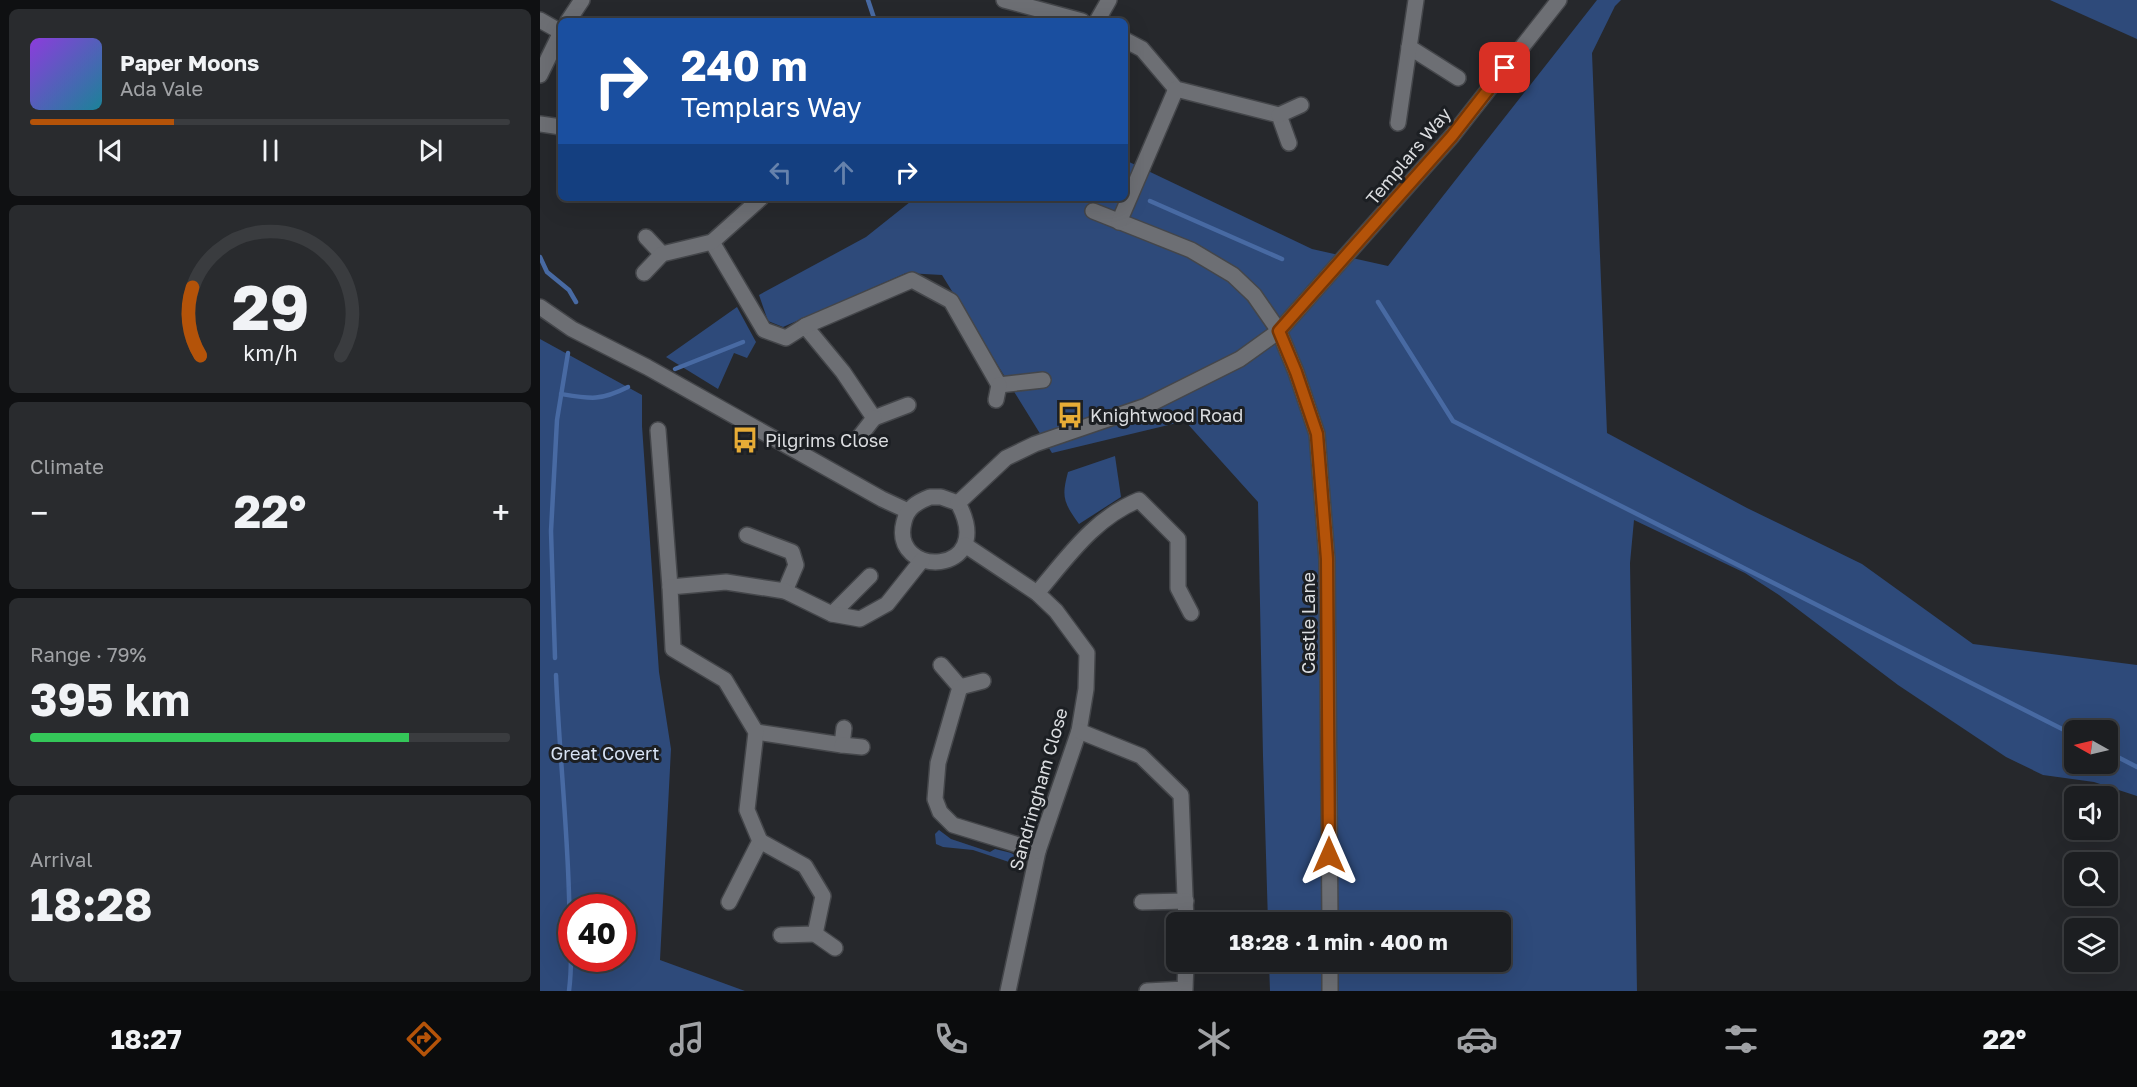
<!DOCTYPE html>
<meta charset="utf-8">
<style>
body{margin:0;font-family:"Golos Text",sans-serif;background:#292b2e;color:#f1f3f6;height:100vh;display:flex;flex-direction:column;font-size:22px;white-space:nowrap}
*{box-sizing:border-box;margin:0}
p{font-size:20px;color:#a0a2a5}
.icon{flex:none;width:33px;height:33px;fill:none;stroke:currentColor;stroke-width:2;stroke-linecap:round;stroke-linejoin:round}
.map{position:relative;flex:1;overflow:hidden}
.side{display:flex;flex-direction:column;gap:9px;padding:9px;background:#0f1012;width:540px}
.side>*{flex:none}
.banner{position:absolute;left:18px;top:18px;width:570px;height:183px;border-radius:9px;box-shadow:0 6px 24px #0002,0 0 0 2px #3a3c3f;background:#1a4fa0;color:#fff;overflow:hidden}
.needle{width:39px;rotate:278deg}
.controls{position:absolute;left:1524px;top:720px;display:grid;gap:12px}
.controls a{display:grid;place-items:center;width:54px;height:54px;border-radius:9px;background:#1c1e21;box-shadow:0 6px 24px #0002,0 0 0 2px #3a3c3f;font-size:30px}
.speed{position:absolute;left:18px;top:894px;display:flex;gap:12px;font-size:30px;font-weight:700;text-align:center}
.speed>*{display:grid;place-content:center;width:78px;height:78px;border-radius:50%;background:#1c1e21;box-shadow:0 6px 24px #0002,0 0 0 2px #3a3c3f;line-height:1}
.speed .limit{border:9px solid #d22;background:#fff;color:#111}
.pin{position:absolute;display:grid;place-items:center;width:51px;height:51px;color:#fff;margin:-26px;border-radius:12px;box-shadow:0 3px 9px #0006}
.me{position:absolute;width:66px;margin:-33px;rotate:0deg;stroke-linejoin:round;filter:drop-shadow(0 0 4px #0008)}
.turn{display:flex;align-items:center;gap:21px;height:126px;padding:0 24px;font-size:27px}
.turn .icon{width:78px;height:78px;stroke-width:2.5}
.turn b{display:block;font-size:42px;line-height:51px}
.lanes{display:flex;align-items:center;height:57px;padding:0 24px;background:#0003;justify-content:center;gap:30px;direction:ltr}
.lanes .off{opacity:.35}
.big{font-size:45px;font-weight:700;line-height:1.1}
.side .card{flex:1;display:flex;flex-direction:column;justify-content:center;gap:9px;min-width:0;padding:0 21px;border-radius:9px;background:#292b2e}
.side .dial{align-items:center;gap:0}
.dial svg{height:156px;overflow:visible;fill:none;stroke:#3a3c3f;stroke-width:7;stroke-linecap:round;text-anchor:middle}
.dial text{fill:#f1f3f6;stroke:none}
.song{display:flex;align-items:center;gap:18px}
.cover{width:72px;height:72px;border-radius:9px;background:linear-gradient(135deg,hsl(270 70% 55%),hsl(190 70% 35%))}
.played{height:6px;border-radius:3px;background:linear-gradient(90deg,#b45309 30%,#3a3c3f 30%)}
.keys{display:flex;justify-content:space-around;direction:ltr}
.heat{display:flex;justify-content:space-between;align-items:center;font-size:33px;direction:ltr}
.charge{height:9px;border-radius:4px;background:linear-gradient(90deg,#34c759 79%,#3a3c3f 0)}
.trip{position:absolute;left:626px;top:912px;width:345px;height:60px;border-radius:9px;background:#1c1e21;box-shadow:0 6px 24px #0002,0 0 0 2px #3a3c3f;font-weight:700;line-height:60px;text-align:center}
.tab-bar{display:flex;height:96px;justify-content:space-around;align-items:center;background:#0b0c0d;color:#a0a2a5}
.tab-bar .icon{width:42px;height:42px}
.tab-bar .selected{color:#b45309}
.tab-bar b{font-size:27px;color:#f1f3f6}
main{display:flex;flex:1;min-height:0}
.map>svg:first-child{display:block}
.green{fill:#2e4a7a;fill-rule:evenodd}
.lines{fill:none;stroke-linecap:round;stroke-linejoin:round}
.stream{stroke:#486aa3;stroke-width:4.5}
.minor-casing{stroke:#44464a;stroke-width:18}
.minor{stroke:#6d6f74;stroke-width:15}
.route-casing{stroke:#753606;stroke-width:15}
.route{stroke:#b45309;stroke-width:10}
.labels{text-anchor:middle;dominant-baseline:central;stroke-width:6;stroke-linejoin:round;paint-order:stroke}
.street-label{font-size:18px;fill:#dbdde0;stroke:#1c1f23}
.poi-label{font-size:18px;fill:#dbdde0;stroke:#1c1f23;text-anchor:start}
.park-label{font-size:18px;fill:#d8e3f4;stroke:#1c1f23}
</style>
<main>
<section class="side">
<div class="card">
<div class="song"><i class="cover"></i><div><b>Paper Moons</b><p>Ada Vale</p></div></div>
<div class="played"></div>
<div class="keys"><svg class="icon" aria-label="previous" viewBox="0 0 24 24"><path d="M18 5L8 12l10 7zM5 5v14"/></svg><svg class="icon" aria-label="pause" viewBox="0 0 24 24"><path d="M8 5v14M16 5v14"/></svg><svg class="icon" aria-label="next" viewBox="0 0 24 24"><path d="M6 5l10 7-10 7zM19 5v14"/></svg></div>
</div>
<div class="card dial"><svg viewBox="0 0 100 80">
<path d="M14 69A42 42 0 1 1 86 69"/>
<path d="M14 69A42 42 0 0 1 10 34" stroke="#b45309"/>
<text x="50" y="56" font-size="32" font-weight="700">29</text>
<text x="50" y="72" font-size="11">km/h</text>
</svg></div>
<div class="card"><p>Climate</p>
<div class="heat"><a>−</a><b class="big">22°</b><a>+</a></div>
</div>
<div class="card"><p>Range · 79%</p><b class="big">395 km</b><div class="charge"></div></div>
<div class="card"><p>Arrival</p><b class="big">18:28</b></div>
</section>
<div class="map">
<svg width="1597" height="991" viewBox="0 0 1597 991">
<rect width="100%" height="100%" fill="#26282c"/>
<g class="green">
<path d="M 1057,0 L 1081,0 L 1075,6 L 1052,53 L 1067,433 L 1207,508 L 1322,564 L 1433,644 L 1597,665 L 1597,796 L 1554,782 L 1503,775 L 1466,757 L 1358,685 L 1239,595 L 1205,573 L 1094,520 L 1090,563 L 1097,991 L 730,991 L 729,962 L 960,962 L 960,922 L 728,922 L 723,756 L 718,502 L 645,421 L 512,453 L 402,275 L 366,273 L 243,327 L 228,321 L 219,295 L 326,237 L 375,198 L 585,198 L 585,160 L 772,249 L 848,266 ZM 1534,730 L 1568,730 L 1568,764 L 1534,764 Z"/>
<path d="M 1510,0 L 1597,0 L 1597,39 Z"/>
<path d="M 197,307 L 216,342 L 207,358 L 194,353 L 178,389 L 126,357 Z"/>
<path d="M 0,339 L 102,395 L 102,426 L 119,672 L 131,749 L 120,960 L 205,991 L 0,991 ZM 32,908 L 82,908 L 82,958 L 32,958 Z"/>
<path d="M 575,456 L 581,497 L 539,524 C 524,503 521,498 528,472 Z"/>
<path d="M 399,830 L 411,839 L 450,852 L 455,849 C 467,852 481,853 484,867 L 433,850 L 403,847 L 396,844 L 395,834 Z"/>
</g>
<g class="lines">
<g class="stream">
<path d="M 328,0 L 335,21"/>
<path d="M 610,201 L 742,259"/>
<path d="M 0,257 L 7,272 L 29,290 L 36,302"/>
<path d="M 838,302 L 913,421 L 1534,735"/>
<path d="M 135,369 L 203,342"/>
<path d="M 21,394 C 51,399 60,401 88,387"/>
<path d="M 15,658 L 11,531 L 17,420 L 28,353"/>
<path d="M 16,675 C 19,749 27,822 29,895 C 30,927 33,959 29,991"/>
<path d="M 1568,752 L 1597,767"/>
</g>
<g class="minor-casing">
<g id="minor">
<path d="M 464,0 L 542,21"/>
<path d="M 0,20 L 21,32"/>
<path d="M 28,21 L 42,0"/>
<path d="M 557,21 L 569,0"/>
<path d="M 585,40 L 602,49 L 636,89 L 739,115 L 749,143"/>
<path d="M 869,47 L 918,78"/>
<path d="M 0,75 L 21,32"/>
<path d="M 739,115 L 761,105"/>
<path d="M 858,123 L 876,0"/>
<path d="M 0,124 L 21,127"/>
<path d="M 553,211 L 651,250 L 693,275 L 714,295 L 739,331 L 756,372 L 777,434 L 787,559 L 790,922"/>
<path d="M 579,222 L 636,89"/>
<path d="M 106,237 L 122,254"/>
<path d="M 172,242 L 224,330 L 246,338 L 265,326 L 303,372 L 334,418 L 368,405"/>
<path d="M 104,273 L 122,254 L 172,242 L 221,198"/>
<path d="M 0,307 L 32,329 L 107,367 L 342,499 L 368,511"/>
<path d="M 265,326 L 372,280 L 411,301 L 459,385 L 503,380"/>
<path d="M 456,400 L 459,385"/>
<path d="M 118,430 L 130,587"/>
<path d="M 317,440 L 334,418"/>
<path d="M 390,497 L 401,497 L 418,503 C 458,577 349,579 364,522 C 367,508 377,502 390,497 Z"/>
<path d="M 418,503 L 466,458 L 495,444 L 606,406 L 700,359 L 739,331 L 912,136 L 1019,0"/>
<path d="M 207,535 L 252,552 L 256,565 L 245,591"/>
<path d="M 425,545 L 497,593 L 516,611 L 547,653 L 546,689 L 539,731 L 498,851 L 468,991"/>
<path d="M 497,593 C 527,558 554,518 599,500 L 638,539 L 638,588 L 651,613"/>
<path d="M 292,614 L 330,576"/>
<path d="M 401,665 L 420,687 L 398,763 L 395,799 L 400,812 L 413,825 L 498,851"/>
<path d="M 420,687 L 443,681"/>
<path d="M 539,731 L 601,756 L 641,795 L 646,922"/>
<path d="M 216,732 L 302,745 L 304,728"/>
<path d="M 302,745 L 322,747"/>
<path d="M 189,902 L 220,841"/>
<path d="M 602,902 L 646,901"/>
<path d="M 275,934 L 295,948"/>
<path d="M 241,935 L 275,934 L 283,896 L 265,866 L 220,841 L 207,810 L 216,732 L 185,680 L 133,649 L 130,587 L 186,582 L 245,591 L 292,614 L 320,619 L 347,604 L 382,560"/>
<path d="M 790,962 L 790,991"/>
<path d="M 607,991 L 645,989 L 646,962"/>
</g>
</g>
<use href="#minor" class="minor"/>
</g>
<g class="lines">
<g class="route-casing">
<path id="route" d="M 789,855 L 787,559 L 777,434 L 756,372 L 739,331 L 912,136 L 965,68"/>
</g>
<use href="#route" class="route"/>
</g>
<defs>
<g id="bus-bare" transform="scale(2.07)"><path d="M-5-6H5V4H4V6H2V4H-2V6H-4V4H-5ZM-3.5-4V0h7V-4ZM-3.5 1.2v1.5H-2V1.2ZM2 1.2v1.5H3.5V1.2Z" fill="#e7ac36" stroke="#1c1f23" stroke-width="2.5" paint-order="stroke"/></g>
</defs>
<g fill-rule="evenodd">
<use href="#bus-bare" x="530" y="415"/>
<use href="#bus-bare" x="205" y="440"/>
</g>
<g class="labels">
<g class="street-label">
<text transform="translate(868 156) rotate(-50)">Templars Way</text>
<text transform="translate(768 623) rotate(-90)">Castle Lane</text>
<text transform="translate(498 789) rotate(-74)">Sandringham Close</text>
</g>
<g class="poi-label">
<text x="550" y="415">Knightwood Road</text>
<text x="225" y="440">Pilgrims Close</text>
</g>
<g class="park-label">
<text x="65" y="753">Great Covert</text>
</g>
</g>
</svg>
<div class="controls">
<a><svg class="needle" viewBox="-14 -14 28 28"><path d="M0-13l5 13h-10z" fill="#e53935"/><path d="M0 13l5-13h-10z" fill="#a0a2a5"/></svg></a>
<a><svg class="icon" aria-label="sound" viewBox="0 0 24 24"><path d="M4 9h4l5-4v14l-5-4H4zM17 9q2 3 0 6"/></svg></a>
<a><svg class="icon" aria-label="search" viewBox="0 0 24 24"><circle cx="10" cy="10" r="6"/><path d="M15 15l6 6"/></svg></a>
<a><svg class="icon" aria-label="layers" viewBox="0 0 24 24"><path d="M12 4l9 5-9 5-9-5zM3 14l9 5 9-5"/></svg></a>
</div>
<div class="speed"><div class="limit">40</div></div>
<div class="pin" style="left:965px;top:68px;background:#d93025"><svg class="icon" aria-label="arrive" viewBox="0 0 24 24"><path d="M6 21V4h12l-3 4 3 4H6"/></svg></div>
<svg class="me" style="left:789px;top:855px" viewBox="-20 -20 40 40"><path d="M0-17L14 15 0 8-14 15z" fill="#b45309" stroke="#fff" stroke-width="4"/></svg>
<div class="trip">18:28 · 1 min · 400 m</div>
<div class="banner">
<div class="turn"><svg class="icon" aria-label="right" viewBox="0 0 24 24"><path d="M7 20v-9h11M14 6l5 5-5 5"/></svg><div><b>240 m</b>Templars Way</div></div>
<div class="lanes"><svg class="icon off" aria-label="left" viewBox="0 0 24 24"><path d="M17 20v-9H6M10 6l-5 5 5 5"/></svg><svg class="icon off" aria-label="ahead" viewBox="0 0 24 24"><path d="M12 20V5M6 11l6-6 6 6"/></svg><svg class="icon" aria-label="right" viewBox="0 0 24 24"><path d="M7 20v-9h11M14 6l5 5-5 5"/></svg></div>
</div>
</div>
</main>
<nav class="tab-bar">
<b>18:27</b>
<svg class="icon selected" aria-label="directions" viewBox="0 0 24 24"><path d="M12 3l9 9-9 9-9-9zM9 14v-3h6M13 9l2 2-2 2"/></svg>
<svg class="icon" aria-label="music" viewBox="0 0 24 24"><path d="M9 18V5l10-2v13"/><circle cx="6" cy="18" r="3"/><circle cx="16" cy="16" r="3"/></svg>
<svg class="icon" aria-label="phone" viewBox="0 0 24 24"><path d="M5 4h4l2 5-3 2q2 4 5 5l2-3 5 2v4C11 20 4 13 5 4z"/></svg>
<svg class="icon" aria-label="climate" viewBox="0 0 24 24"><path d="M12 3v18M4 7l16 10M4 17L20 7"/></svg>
<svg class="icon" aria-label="car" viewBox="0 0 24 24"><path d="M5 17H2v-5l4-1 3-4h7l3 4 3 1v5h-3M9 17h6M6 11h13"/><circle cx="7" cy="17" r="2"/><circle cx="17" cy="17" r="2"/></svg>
<svg class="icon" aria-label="filters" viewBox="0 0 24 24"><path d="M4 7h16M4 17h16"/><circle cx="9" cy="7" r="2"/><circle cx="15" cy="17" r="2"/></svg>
<b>22°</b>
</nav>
